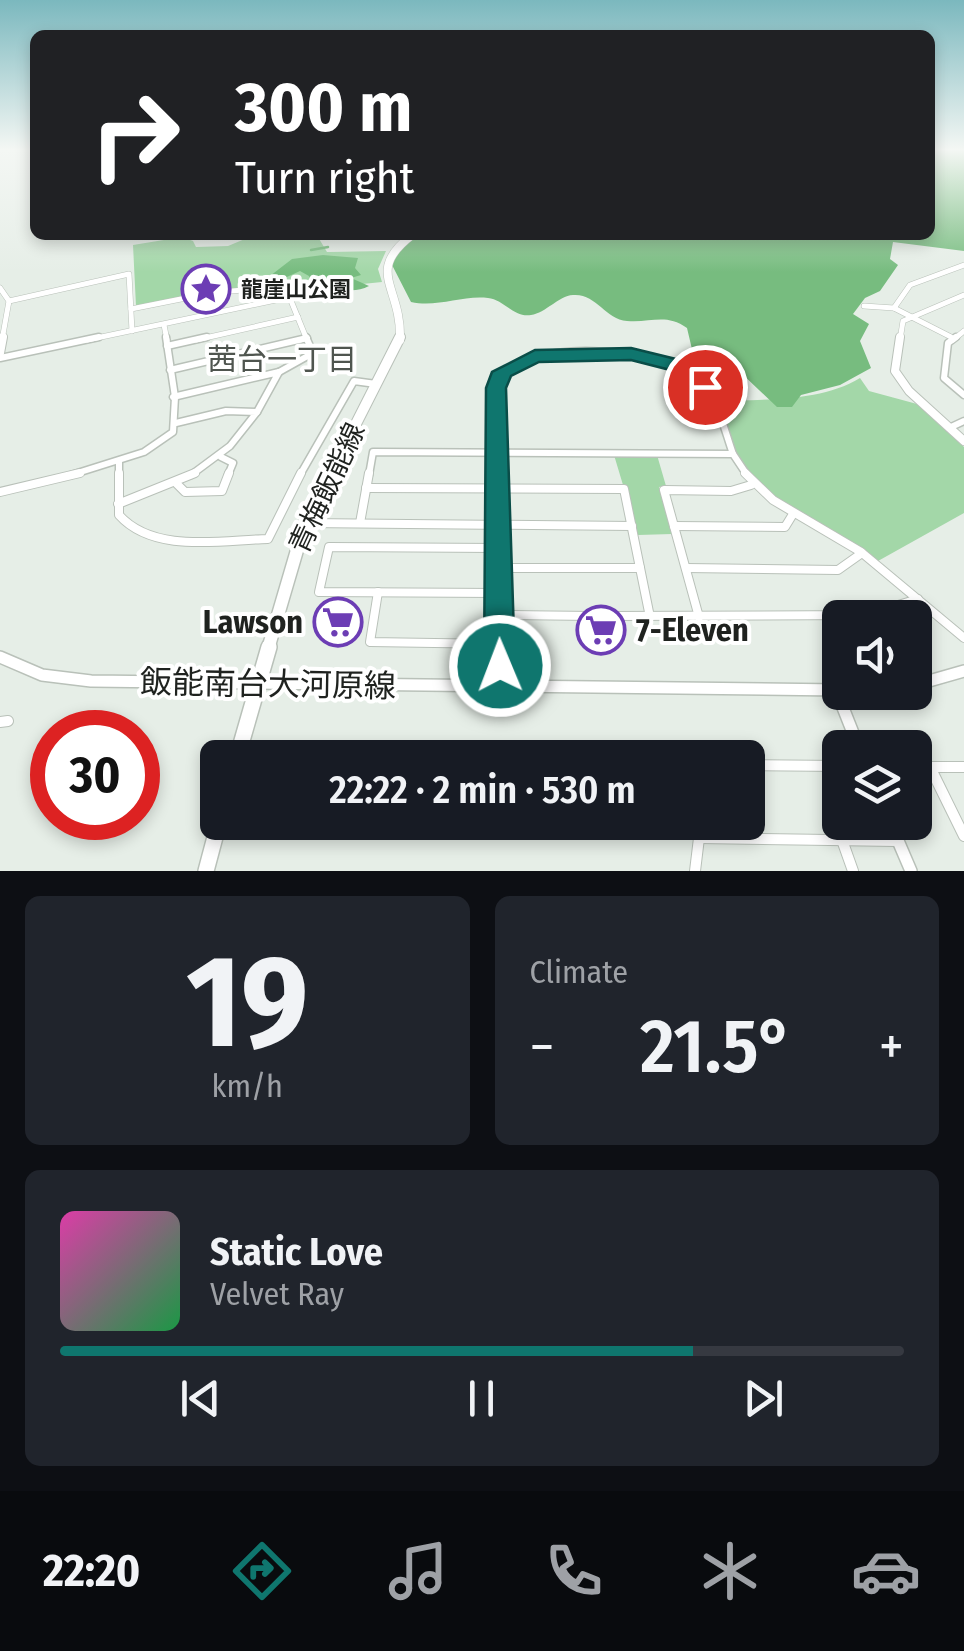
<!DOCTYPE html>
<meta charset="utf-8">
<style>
body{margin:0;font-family:"Fira Sans Condensed","Noto Sans JP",sans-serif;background:#20242c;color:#f1f3f6;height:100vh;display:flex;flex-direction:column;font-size:38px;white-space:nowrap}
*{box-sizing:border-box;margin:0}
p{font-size:32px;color:#9ea1a6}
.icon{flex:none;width:55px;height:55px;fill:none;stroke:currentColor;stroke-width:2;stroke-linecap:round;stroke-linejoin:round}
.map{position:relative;height:871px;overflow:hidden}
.drawer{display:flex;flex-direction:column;gap:25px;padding:25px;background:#0d0f14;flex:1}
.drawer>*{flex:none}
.guide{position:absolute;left:30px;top:30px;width:905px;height:210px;border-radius:15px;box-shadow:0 5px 15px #0003;background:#202124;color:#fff;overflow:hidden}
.buttons{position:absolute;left:822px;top:600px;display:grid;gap:20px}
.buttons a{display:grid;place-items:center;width:110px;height:110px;border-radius:15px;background:#171b24;box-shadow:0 5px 15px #0003;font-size:50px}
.speed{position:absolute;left:30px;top:710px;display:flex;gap:20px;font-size:50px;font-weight:700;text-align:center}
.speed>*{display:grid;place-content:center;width:130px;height:130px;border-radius:50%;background:#171b24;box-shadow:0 5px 15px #0003;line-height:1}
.speed .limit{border:15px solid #d22;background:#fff;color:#111}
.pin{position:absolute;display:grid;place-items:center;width:85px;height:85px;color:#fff;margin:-42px;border:5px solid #fff;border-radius:50%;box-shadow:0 2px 10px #0007}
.me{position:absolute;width:110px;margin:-55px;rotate:359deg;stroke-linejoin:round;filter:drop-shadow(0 0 8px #0008)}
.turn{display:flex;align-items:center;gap:35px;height:210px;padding:0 40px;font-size:45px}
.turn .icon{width:130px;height:130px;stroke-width:2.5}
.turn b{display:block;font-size:70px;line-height:85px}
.big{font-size:75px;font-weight:600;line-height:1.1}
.drawer .widget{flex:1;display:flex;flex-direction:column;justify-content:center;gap:15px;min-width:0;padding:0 35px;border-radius:15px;background:#20242c}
.drawer .dial{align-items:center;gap:0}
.dial b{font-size:130px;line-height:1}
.song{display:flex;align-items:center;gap:30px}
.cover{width:120px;height:120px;border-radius:15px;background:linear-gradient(135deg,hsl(320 70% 55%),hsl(140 70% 35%))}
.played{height:10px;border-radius:5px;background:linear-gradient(90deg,#0f766e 75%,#363941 75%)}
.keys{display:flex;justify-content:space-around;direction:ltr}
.heat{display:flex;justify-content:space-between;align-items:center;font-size:55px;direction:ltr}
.drawer .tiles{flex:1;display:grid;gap:25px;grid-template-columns:1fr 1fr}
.widget:last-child{grid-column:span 2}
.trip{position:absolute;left:200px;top:740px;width:565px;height:100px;border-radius:15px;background:#171b24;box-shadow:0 5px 15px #0003;font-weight:600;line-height:100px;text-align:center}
.tab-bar{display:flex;height:160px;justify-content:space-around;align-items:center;background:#090b0e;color:#9ea1a6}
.tab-bar .icon{width:70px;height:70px}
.tab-bar .current{color:#0f766e}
.tab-bar b{font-size:45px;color:#f1f3f6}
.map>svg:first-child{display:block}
.green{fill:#a3d7a8}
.forest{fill:#77bc7f}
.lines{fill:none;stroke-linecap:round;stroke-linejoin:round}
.stream{stroke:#78bd80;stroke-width:2.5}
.minor-far3-casing{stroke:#b9c1b9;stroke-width:6}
.minor-far2-casing{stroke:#b9c1b9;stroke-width:9}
.minor-far1-casing{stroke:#b9c1b9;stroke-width:10}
.minor-casing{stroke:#b9c1b9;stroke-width:12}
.tertiary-far2-casing{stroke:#b9c1b9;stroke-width:6}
.tertiary-far1-casing{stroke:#b9c1b9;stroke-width:10}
.tertiary-casing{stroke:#b9c1b9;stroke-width:14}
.primary-far3-casing{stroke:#b9c1b9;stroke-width:9}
.primary-far2-casing{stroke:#b9c1b9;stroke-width:12}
.primary-far1-casing{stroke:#b9c1b9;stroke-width:15}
.primary-casing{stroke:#b9c1b9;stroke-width:18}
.minor-far3{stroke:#fff;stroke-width:5}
.minor-far2{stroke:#fff;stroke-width:6}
.minor-far1{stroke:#fff;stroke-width:8}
.minor{stroke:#fff;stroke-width:10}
.tertiary-far2{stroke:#fff;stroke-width:5}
.tertiary-far1{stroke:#fff;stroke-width:8}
.tertiary{stroke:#fff;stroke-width:11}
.primary-far3{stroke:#fff;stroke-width:8}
.primary-far2{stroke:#fff;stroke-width:10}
.primary-far1{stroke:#fff;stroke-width:12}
.primary{stroke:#fff;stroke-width:15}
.wall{fill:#85c28c}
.shaded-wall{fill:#6c9e72}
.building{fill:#9be2a3;stroke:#6c9e72;stroke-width:2.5}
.route{fill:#0f766e;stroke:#0a4d48;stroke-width:2.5}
.labels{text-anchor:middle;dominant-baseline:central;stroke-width:8;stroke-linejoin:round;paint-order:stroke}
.far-poi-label{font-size:22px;font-weight:bold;fill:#1f221f;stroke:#fff;text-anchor:start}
.street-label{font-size:28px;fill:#1f221f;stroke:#fff}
.neighbourhood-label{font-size:30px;fill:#4f554f;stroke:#fff}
.near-poi-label{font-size:32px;font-weight:bold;fill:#1f221f;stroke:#fff;text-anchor:end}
.near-street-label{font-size:32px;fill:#1f221f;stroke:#fff}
</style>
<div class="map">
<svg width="964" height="871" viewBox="0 0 964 871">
<rect width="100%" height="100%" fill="#e6eee7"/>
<g class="green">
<path d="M 252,236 L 318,237 L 327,252 L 386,251 L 378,269 L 382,282 L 294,291 L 286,284 L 211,292 L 136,306 L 133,245 L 182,237 L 193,241 L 196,247 L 228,246 Z"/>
<path d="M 860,378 L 869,391 L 917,404 L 964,447 L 964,513 L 878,561 L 845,538 L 768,496 L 738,459 L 714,401 C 760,399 819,403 860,378 Z"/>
<path d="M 614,455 L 657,455 L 666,486 L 659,487 L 672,534 L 638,535 Z"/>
</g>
<g class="forest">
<path d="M 930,150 L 964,150 L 964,251 L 893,242 L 890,259 L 898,265 L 880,291 L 865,298 L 853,314 L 869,324 L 860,341 L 871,368 L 840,385 L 801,395 L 792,407 L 777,407 L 739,371 L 695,362 L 687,328 C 666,313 651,323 627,321 C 605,319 596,293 573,295 C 558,296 546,313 531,315 C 514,318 503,299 488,298 C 462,295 437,308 411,302 L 391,263 L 403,245 L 421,235 L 930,235 Z"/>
<path d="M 323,255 L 358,258 L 355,268 L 361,275 L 351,278 L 369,286 C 350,296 332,285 312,284 L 309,276 L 300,271 L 267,286 L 243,289 L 252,276 L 270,276 L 292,259 Z"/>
</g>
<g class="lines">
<path class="stream" d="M 311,250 L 328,247"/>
<g class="minor-far3-casing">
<g id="minor-far3">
<path d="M 9,301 L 129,274 L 132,331"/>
<path d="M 864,306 L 894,308 L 951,337"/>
<path d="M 894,308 L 910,285 L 964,265"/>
<path d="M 131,309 L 211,293 L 285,286 L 307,340"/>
<path d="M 164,325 L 167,340"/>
<path d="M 87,340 L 290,297"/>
<path d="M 196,340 L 298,317"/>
<path d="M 300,340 L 307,338"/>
<path d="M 953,340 L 964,331"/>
</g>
</g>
<g class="minor-far2-casing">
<g id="minor-far2">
<path d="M 956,337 L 948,343 L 944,378 L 964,395"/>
<path d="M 167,346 L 207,337"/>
<path d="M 0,358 L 99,337"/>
<path d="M 170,370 L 307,338"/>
<path d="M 279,372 L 313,353 L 306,337"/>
<path d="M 173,397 L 279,372 L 257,412"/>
<path d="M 176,423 L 226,411 L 257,412 L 230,446 L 191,475"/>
<path d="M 949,428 L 964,421"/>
<path d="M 221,457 L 233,463 L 228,475"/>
<path d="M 119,461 L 119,475"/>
<path d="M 71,475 L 144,452 L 173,432 L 175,397 L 166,337"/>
<path d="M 300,475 L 354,381 L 376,384"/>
<path d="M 369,475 L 373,452 L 733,454 L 747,475"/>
<path d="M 497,475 C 497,454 490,402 498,384 C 522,334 661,348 697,379 C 718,397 724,429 733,454"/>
</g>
</g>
<g class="minor-far1-casing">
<g id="minor-far1">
<path d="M 119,473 L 119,515 C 154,554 221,540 268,539 L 301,473"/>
<path d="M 497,473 L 500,649"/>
<path d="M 745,473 L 773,500 L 861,552 L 964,638"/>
<path d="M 177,484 L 185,492 L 222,491 L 229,473"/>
<path d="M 366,488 L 624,489 L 650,617"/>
<path d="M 0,492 L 80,473"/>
<path d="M 118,504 L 195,473"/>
<path d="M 306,523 L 632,526"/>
<path d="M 360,523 L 369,473"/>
<path d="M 674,526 L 785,527 L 793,514"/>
<path d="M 498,548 L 329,547 L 319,592 L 498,593"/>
<path d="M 498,568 L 640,568"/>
<path d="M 686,568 L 838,570 L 862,553"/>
<path d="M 378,592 L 370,642 L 499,644"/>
<path d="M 499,615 L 593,616"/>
<path d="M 610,616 L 865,615 L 918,599"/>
<path d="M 699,617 L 664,490 L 731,491 L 751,485"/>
</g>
</g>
<g class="minor-casing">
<g id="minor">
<path d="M 499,647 L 500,686"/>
<path d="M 0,722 L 8,721"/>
<path d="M 748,765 L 840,766"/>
<path d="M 915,767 L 964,767"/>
<path d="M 930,767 L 964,836"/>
<path d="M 695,822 L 699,838 L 695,871"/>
<path d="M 699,838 L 897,841"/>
<path d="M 842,840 L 853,871"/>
</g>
</g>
<g class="tertiary-far2-casing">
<g id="tertiary-far2">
<path d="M 0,288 L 9,301 L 2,340"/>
<path d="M 900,340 L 903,321 L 964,295"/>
</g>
</g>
<g class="tertiary-far1-casing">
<g id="tertiary-far1">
<path d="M 900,337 L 895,371 L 909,391 L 964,441"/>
<path d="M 0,353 L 3,337"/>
</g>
</g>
<g class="tertiary-casing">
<g id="tertiary">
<path d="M 0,657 L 42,675 L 91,681 L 840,690"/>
<path d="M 915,685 L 964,671"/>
<path d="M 836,690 L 859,748"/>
<path d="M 890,822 L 911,871"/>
</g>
</g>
<g class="primary-far3-casing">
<path id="primary-far3" d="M 400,340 C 402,286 364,272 412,235"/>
</g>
<g class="primary-far2-casing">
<path id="primary-far2" d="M 330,475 L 400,337"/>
</g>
<g class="primary-far1-casing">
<path id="primary-far1" d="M 268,649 L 305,523 L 331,473"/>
</g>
<g class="primary-casing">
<g id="primary">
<path d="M 237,758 L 269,647"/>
<path d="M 206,871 L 219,822"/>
</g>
</g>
<use href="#minor-far3" class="minor-far3"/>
<use href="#minor-far2" class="minor-far2"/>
<use href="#minor-far1" class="minor-far1"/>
<use href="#minor" class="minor"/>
<use href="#tertiary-far2" class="tertiary-far2"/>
<use href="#tertiary-far1" class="tertiary-far1"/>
<use href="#tertiary" class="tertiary"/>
<use href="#primary-far3" class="primary-far3"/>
<use href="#primary-far2" class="primary-far2"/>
<use href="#primary-far1" class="primary-far1"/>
<use href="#primary" class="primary"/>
</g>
<g class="wall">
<path d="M 349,610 L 344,635 L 326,634 L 325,630 Z"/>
<path d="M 585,616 L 621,632 L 619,639 L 585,639 L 583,623 Z"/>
</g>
<path class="shaded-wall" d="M 347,605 L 349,610 L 344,635 L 343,630 Z"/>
<g class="building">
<path d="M 330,605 L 347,605 L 343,630 L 325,630 Z"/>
<path d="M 585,616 L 619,616 L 621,632 L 587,632 Z"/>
</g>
<linearGradient id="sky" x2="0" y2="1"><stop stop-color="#7bb8be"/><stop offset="0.55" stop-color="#f4f7f4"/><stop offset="1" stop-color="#f4f7f4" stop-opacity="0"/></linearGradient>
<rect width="964" height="272" fill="url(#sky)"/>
<path class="route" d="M 631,348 L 688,362 L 715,387 L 712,391 L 697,391 L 674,371 L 631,360 L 539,362 L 511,376 L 506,388 L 515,666 L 511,676 L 500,681 L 488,676 L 484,666 L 486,388 L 492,372 L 535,350 Z"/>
<defs>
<g id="sight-ring" transform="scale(2.5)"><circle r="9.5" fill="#fff" stroke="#6c3db4" stroke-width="1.5"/><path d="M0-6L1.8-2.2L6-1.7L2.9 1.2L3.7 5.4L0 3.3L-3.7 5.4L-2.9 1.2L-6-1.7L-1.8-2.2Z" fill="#6c3db4"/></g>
<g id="supermarket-ring" transform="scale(2.5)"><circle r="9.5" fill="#fff" stroke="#6c3db4" stroke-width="1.5"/><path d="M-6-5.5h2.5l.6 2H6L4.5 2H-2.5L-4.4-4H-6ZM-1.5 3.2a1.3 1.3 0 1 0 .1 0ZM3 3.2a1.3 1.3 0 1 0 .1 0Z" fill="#6c3db4"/></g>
</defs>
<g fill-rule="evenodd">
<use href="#sight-ring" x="206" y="289"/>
<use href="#supermarket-ring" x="338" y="622"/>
<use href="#supermarket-ring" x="601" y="630"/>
</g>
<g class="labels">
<g class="far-poi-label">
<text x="241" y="289">龍崖山公園</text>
</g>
<g class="street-label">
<text transform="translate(327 488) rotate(-65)">青梅飯能線</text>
</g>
<g class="neighbourhood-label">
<text x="282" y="360">茜台一丁目</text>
</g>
<g class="near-poi-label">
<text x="303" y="622">Lawson</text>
<text x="636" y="630" text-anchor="start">7-Eleven</text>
</g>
<g class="near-street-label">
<text transform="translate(268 684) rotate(1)">飯能南台大河原線</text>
</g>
</g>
</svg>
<div class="buttons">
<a><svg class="icon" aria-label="sound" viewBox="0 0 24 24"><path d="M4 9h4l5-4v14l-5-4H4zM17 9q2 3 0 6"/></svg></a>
<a><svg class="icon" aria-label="layers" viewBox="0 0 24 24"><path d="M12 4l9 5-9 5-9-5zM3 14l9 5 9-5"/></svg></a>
</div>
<div class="speed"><div class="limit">30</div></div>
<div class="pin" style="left:705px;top:387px;background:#d93025"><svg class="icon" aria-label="arrive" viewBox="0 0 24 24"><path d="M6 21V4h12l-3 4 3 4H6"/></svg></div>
<svg class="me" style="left:500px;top:666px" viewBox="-20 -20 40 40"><circle r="17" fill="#0f766e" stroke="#fff" stroke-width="3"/><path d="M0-11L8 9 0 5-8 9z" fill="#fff"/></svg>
<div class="trip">22:22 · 2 min · 530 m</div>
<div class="guide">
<div class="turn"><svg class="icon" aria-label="right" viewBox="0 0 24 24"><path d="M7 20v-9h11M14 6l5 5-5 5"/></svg><div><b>300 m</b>Turn right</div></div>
</div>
</div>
<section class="drawer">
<div class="tiles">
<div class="widget dial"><b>19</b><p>km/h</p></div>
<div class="widget"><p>Climate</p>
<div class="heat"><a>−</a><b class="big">21.5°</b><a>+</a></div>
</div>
<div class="widget">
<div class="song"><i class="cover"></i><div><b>Static Love</b><p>Velvet Ray</p></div></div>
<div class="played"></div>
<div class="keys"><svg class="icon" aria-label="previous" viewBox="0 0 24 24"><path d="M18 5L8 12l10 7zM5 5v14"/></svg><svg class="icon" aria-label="pause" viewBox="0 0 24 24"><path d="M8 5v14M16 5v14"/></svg><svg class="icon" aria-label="next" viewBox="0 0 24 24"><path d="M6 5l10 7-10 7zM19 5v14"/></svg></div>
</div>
</div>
</section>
<nav class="tab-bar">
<b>22:20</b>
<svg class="icon current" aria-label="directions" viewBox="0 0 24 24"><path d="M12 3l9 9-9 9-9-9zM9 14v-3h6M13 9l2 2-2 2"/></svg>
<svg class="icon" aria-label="music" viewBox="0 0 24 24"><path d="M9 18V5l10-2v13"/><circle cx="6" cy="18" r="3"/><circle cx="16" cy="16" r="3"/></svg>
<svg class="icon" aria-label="phone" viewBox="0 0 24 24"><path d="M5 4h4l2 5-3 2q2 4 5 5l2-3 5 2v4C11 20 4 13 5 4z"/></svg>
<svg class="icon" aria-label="climate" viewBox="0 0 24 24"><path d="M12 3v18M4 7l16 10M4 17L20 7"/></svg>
<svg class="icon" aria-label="car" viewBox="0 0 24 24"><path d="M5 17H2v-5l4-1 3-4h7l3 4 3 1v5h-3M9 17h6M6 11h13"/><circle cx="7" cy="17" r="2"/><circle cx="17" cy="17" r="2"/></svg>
</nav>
